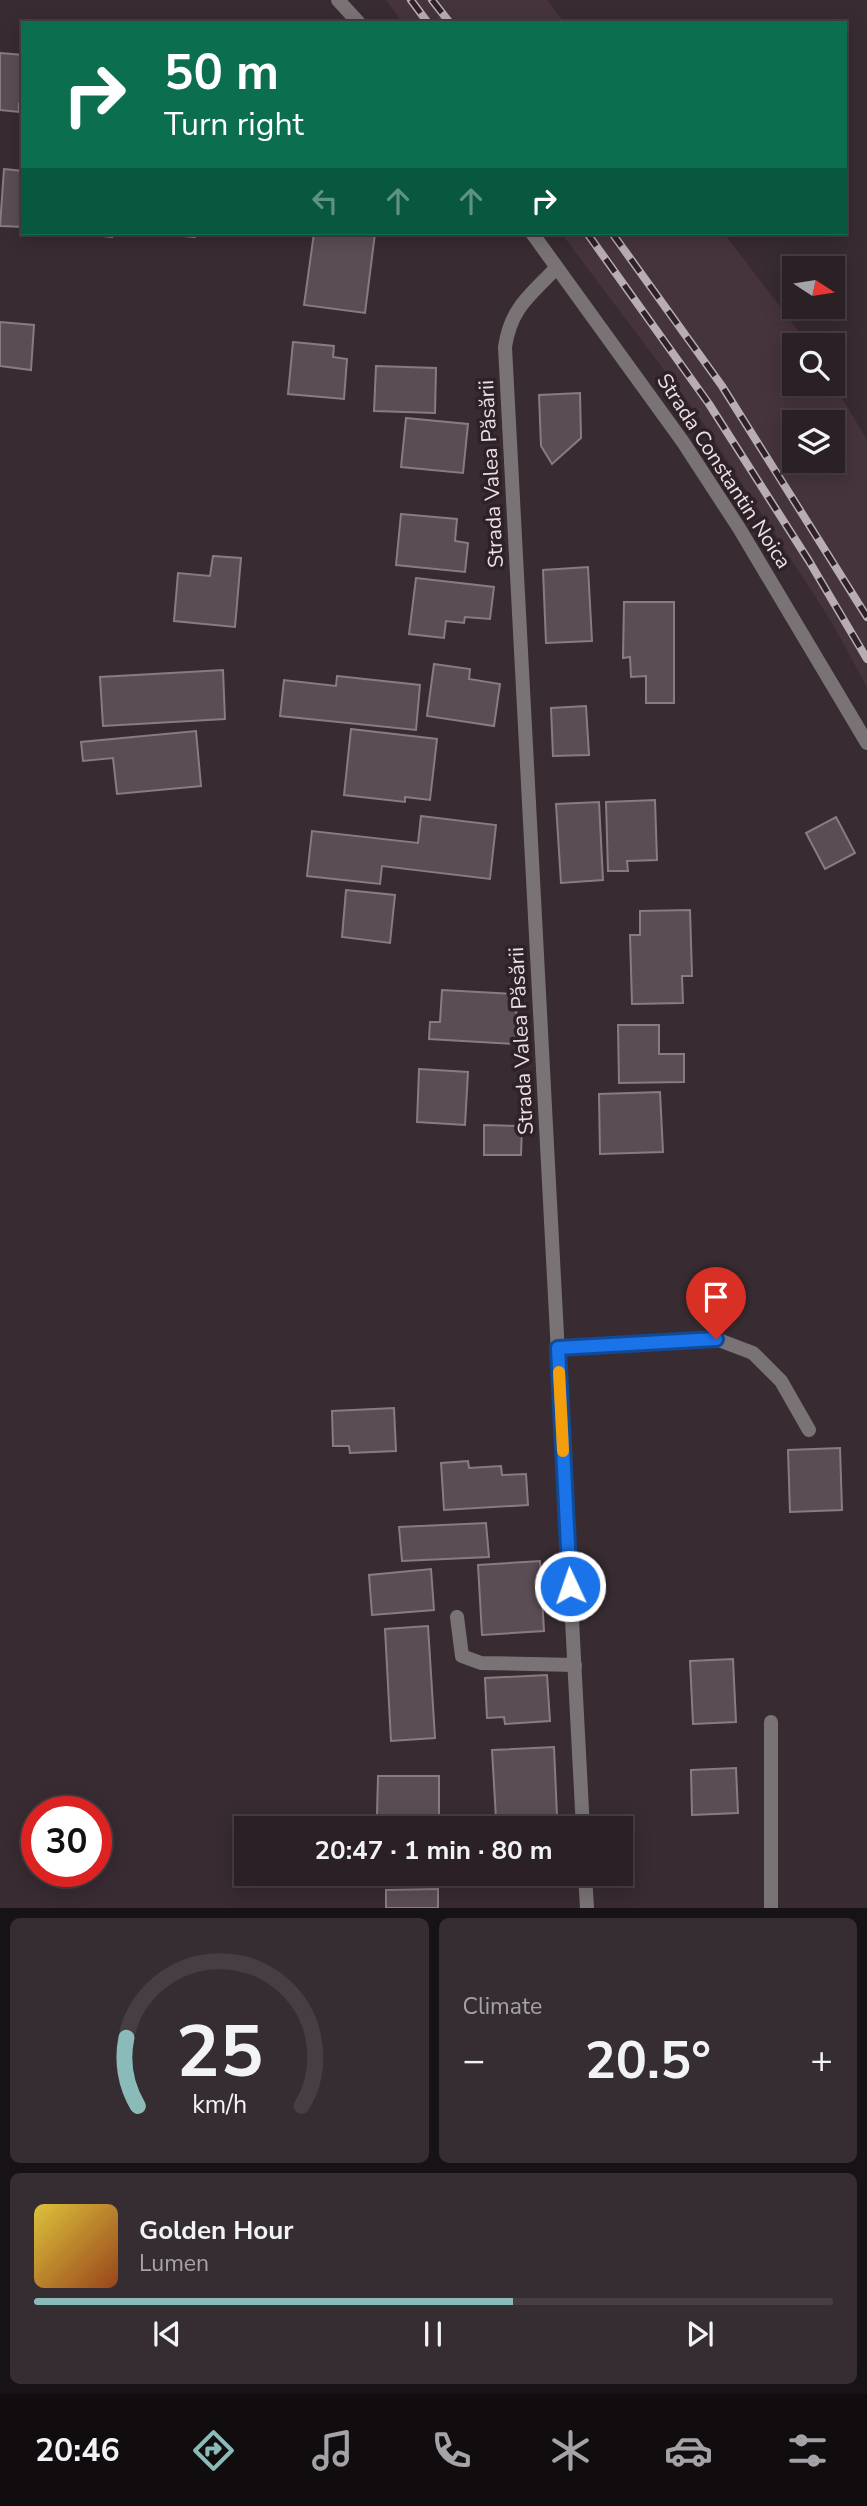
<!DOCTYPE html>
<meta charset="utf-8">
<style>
body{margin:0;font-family:"Nunito Sans",sans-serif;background:#362d32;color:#f1f3f6;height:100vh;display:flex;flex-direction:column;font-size:26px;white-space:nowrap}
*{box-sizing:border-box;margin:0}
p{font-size:23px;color:#a5a3a7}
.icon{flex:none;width:38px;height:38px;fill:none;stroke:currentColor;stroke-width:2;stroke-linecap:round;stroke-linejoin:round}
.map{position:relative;height:1908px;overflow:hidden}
.side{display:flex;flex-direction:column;gap:10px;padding:10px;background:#171215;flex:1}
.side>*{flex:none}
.top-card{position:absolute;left:21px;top:21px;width:826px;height:214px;border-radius:0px;box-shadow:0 4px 18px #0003,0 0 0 2px #463e43;background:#0b6e4f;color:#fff;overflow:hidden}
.needle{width:46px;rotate:102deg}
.fabs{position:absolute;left:782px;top:256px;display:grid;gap:14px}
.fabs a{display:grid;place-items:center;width:63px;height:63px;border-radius:0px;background:#2a2026;box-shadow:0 4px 18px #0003,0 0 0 2px #463e43;font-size:35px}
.speed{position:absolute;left:21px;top:1796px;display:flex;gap:14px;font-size:35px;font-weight:700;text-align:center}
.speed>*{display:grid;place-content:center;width:91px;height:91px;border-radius:50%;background:#2a2026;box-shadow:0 4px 18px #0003,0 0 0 2px #463e43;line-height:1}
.speed .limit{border:10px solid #d22;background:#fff;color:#111}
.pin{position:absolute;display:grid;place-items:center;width:60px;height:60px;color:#fff;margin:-72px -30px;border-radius:50% 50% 50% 0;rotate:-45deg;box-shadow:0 0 7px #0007}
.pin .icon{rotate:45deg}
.me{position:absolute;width:77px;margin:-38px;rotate:357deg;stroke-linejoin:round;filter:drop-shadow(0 0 5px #0008)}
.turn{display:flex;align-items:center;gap:24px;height:147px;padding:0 28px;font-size:32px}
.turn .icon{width:91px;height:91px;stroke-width:2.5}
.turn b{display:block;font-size:49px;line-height:60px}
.lanes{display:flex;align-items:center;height:66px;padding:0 28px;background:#0003;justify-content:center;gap:35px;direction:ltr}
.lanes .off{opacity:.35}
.big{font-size:52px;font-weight:700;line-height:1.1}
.side .card{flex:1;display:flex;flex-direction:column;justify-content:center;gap:10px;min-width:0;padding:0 24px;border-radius:10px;background:#362d32}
.side .dial{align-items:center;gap:0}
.dial svg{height:182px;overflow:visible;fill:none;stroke:#463e43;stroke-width:7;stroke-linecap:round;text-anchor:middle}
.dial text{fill:#f1f3f6;stroke:none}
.song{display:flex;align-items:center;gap:21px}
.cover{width:84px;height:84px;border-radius:10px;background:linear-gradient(135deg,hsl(50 70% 55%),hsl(20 70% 35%))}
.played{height:7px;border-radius:4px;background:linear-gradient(90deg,#8bbbb9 60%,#463e43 60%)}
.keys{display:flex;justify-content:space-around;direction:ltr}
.heat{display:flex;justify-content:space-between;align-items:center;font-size:38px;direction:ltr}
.side .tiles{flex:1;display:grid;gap:10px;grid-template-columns:1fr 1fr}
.card:last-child{grid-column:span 2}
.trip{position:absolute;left:234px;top:1816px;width:399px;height:70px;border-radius:0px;background:#2a2026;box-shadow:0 4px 18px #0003,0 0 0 2px #463e43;font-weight:700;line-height:70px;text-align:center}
.tab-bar{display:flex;height:112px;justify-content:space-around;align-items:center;background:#110d0f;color:#a5a3a7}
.tab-bar .icon{width:49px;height:49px}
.tab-bar .selected{color:#8bbbb9}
.tab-bar b{font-size:32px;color:#f1f3f6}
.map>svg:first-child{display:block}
.built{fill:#46343d;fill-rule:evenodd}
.building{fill:#5b4d54;stroke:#8a7b82;stroke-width:2}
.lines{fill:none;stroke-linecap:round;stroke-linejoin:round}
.service{stroke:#797376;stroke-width:14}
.minor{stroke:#797376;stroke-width:14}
.rail-casing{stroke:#b8adb2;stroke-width:8}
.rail{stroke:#2e2228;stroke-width:5;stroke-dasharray:16;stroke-linecap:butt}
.route-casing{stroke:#114b97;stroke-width:18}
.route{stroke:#1a73e8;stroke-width:12}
.slow{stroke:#f59e0b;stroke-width:12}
.labels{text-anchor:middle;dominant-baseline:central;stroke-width:7;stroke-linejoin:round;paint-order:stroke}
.street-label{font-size:21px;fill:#eae1e5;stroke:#2e2228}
</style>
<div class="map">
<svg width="867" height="1908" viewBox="0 0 867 1908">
<rect width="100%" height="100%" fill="#382b32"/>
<g class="built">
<path d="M 386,0 L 547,0 L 565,23 L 403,23 Z"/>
<path d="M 561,233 L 724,233 L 809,345 L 794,345 L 794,383 L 833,383 L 867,440 L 867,687 L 831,621 L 697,414 ZM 794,422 L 833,422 L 833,460 L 794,460 Z"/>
</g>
<g class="building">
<path d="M 0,53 L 23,55 L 23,105 L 19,104 L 19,112 L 0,110 Z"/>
<path d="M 4,169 L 23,171 L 23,227 L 0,226 Z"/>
<path d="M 72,233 L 113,233 L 112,237 Z"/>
<path d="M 143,233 L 195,233 L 195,237 Z"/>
<path d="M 314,233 L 375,233 L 365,313 L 304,305 Z"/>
<path d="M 0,322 L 34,325 L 31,370 L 0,366 Z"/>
<path d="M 293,342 L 334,346 L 333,357 L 347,359 L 344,399 L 288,394 Z"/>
<path d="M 376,366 L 436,368 L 435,413 L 374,411 Z"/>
<path d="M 580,393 L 581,438 L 552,464 L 541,446 L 539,395 Z"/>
<path d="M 406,418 L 468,424 L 463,473 L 401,467 Z"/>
<path d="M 401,514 L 457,519 L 455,541 L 468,543 L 465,572 L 396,565 Z"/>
<path d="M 213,556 L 241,558 L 235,627 L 174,621 L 178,573 L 210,576 Z"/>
<path d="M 588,567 L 592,641 L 546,643 L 543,570 Z"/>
<path d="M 416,578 L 494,587 L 490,619 L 465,617 L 464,623 L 446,621 L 444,638 L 409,634 Z"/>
<path d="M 624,602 L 674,602 L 674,703 L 646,703 L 646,676 L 631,677 L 630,657 L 623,658 Z"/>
<path d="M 434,664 L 470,669 L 469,679 L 500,684 L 494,726 L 427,716 Z"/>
<path d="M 223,670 L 225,719 L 103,726 L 100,677 Z"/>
<path d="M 337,676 L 420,685 L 416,730 L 280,716 L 284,680 L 336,686 Z"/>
<path d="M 586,706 L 589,755 L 553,756 L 551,708 Z"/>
<path d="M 351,729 L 437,739 L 430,800 L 405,797 L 405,802 L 344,795 Z"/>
<path d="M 196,731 L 201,786 L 117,794 L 113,758 L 83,761 L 81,742 Z"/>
<path d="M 655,800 L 657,860 L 627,861 L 628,871 L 608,871 L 606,802 Z"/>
<path d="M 599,802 L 603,880 L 561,883 L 556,804 Z"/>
<path d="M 421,816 L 496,825 L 490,879 L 382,866 L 380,884 L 307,876 L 312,831 L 418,843 Z"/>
<path d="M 836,817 L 855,853 L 825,869 L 806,833 Z"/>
<path d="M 346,890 L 395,895 L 390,943 L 342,937 Z"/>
<path d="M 690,910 L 692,976 L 682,976 L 683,1003 L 632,1004 L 630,935 L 640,935 L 640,911 Z"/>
<path d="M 442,990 L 517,994 L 515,1044 L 429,1039 L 430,1022 L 440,1022 Z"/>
<path d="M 618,1025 L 659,1025 L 659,1054 L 684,1054 L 684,1082 L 619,1083 Z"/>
<path d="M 419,1069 L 468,1072 L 465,1125 L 417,1122 Z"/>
<path d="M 660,1092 L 663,1152 L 600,1154 L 599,1094 Z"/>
<path d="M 484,1125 L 522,1126 L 521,1155 L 484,1155 Z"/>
<path d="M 394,1408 L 396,1451 L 350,1453 L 349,1446 L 333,1446 L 332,1411 Z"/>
<path d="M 840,1448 L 842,1510 L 790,1512 L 788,1450 Z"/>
<path d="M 468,1461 L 469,1468 L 501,1466 L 502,1475 L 526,1474 L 528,1505 L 444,1510 L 441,1463 Z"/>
<path d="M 486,1523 L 489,1557 L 402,1561 L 399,1527 Z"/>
<path d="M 540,1561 L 544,1631 L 482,1635 L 478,1565 Z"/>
<path d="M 431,1569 L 434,1610 L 372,1615 L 369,1575 Z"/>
<path d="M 428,1626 L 435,1738 L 391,1741 L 385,1629 Z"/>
<path d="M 733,1659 L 736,1722 L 693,1724 L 690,1661 Z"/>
<path d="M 547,1675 L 550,1721 L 505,1724 L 504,1717 L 487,1718 L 485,1678 Z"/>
<path d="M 554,1747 L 557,1816 L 496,1819 L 492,1750 Z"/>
<path d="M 736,1768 L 738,1813 L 692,1815 L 691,1770 Z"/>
<path d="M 378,1776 L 439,1776 L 439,1815 L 377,1815 Z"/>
<path d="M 438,1889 L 438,1908 L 386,1908 L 386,1890 Z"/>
</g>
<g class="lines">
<path class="service" d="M 558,1348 L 716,1339 L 753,1353 L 781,1381 L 809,1430"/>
<g class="minor">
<path d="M 338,0 L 359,23"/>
<path d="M 532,233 L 683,442 L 739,528 L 867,743"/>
<path d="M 556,268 C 530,296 511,307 505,347 L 583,1829"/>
<path d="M 457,1617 L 462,1656 L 481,1663 L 575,1665"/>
<path d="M 771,1722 L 771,1908"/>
<path d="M 585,1874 L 587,1908"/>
</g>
<g class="rail-casing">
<g id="rail">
<path d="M 411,0 L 428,23"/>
<path d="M 432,0 L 450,23"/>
<path d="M 587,233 L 709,404 L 809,561 L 867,659"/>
<path d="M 612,233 L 722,386 L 867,617"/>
</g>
</g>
<use href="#rail" class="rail"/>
</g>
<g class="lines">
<g class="route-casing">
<path id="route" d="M 570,1586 L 558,1348 L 716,1339"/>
</g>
<use href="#route" class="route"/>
<path class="slow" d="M 559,1372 L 563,1451"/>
</g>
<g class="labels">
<g class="street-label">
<text transform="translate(724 471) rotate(57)">Strada Constantin Noica</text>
<text transform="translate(491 474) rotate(-93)">Strada Valea Păsării</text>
<text transform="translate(521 1041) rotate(-93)">Strada Valea Păsării</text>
</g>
</g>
</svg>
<div class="fabs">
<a><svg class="needle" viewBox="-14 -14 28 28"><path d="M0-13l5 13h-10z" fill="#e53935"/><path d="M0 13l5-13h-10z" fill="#a5a3a7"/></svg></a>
<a><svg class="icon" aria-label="search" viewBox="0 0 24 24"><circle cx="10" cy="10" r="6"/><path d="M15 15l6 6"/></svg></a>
<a><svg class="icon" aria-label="layers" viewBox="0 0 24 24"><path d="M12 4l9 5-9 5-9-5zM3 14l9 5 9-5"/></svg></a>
</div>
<div class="speed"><div class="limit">30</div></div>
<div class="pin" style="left:716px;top:1339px;background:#d93025"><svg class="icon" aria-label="arrive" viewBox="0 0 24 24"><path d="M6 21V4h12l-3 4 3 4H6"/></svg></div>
<svg class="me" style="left:570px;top:1586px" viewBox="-20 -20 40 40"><circle r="17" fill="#1a73e8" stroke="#fff" stroke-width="3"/><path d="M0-11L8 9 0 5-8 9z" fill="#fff"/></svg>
<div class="trip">20:47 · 1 min · 80 m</div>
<div class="top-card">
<div class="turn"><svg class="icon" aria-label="right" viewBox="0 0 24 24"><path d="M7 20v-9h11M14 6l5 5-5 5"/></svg><div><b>50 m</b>Turn right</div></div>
<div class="lanes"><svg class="icon off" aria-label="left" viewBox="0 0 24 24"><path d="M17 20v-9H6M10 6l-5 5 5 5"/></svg><svg class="icon off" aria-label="ahead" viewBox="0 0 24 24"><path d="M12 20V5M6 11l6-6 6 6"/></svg><svg class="icon off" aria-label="ahead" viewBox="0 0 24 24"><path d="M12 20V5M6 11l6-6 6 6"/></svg><svg class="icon" aria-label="right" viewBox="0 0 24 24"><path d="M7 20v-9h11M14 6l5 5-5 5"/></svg></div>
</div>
</div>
<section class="side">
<div class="tiles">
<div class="card dial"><svg viewBox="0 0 100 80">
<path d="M14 69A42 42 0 1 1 86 69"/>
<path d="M14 69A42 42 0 0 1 9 39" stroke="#8bbbb9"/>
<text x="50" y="56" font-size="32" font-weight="700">25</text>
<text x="50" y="72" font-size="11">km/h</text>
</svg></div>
<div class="card"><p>Climate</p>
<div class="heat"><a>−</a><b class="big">20.5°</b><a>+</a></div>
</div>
<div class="card">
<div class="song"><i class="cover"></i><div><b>Golden Hour</b><p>Lumen</p></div></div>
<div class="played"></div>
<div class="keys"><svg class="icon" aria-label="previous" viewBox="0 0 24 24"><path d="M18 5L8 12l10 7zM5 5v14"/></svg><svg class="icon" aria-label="pause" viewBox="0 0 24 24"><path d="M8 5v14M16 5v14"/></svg><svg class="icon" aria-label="next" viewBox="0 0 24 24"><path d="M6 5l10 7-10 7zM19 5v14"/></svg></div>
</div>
</div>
</section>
<nav class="tab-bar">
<b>20:46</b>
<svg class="icon selected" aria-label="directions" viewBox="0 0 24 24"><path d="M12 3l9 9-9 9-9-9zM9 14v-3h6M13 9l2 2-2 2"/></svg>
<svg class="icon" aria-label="music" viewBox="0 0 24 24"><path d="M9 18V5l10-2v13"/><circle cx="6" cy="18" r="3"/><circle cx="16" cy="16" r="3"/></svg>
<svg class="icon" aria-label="phone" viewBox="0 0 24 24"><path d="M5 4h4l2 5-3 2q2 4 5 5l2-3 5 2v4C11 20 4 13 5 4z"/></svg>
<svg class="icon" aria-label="climate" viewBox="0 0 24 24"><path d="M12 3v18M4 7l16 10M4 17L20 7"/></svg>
<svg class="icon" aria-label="car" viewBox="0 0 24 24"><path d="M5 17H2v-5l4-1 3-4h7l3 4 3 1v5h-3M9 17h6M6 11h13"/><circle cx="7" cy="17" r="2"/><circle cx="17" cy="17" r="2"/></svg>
<svg class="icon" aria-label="filters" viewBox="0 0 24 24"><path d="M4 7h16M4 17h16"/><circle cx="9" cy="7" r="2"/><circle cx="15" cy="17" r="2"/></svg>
</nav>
